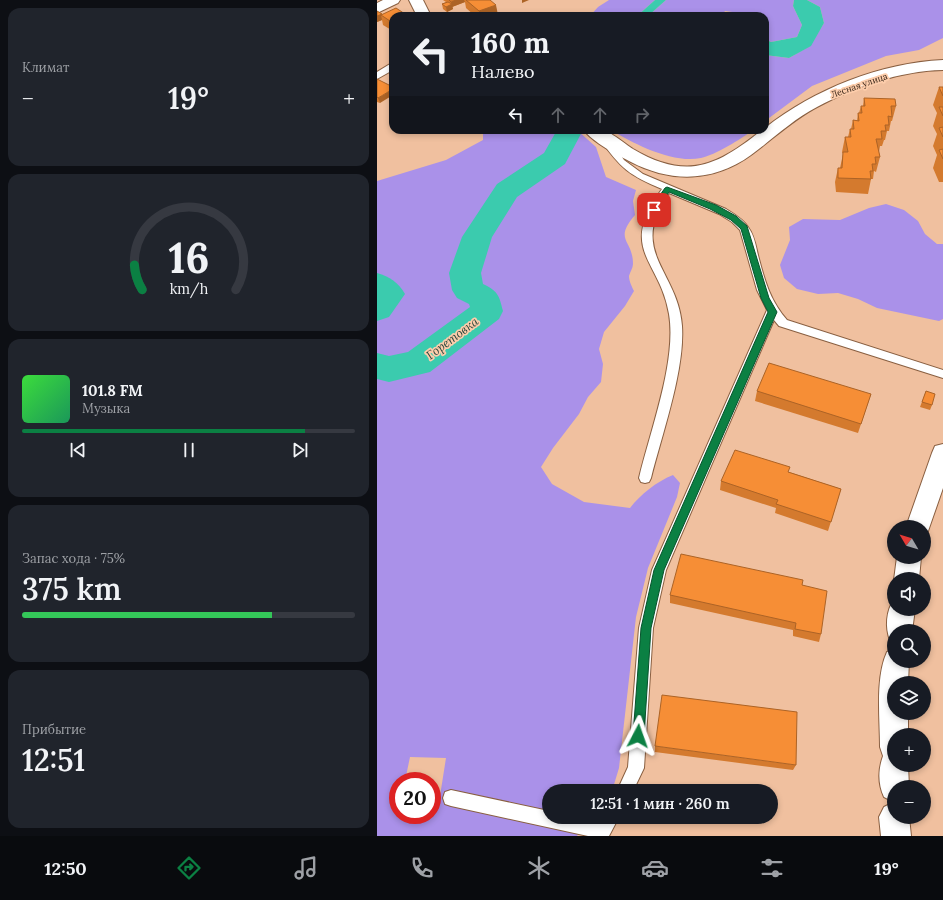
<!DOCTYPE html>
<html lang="ru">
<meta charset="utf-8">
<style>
body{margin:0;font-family:Lora,serif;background:#20242c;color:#f1f3f6;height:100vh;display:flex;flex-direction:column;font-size:15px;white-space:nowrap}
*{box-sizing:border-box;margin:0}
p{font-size:13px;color:#9ea1a6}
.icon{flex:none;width:22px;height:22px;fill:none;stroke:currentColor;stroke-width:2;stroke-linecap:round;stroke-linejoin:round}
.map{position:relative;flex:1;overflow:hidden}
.details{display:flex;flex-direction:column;gap:8px;padding:8px;background:#0d0f14;width:377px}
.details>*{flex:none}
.banner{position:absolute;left:12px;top:12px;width:380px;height:122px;border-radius:12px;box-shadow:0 2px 6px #0003;background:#171b24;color:#f1f3f6;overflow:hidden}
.needle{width:26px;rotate:308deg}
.fabs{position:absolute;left:510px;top:520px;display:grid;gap:8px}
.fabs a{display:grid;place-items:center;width:44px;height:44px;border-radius:50%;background:#171b24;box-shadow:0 2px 6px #0003;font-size:20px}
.speed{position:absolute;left:12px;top:772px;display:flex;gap:8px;font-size:20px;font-weight:700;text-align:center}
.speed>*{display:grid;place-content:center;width:52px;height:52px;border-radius:50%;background:#171b24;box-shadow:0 2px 6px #0003;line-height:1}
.speed .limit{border:6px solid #d22;background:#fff;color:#111}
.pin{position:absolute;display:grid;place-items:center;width:34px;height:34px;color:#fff;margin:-17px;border-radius:8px;box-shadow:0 2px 6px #0006}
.me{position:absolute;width:44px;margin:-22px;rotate:4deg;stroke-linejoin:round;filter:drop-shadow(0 0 3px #0008)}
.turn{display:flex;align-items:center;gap:14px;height:84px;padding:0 16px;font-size:18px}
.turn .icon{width:52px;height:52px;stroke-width:2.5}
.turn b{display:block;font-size:28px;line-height:34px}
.lanes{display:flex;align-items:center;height:38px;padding:0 16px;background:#0003;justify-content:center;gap:20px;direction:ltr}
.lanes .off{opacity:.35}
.big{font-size:30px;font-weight:600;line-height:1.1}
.details .card{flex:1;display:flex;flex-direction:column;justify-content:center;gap:6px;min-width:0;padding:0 14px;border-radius:12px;background:#20242c}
.details .dial{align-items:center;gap:0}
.dial svg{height:104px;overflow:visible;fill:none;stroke:#363941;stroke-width:7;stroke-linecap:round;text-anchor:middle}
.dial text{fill:#f1f3f6;stroke:none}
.song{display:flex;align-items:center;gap:12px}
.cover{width:48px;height:48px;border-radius:6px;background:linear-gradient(135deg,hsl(120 70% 55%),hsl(150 70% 35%))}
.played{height:4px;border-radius:2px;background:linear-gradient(90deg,#0b8043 85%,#363941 85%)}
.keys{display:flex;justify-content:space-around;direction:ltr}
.heat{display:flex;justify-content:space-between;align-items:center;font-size:22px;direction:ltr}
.charge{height:6px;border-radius:3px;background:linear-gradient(90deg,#34c759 75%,#363941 0)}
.trip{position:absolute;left:165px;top:784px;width:236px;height:40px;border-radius:20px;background:#171b24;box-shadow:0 2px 6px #0003;font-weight:600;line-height:40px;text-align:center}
.menu{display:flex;height:64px;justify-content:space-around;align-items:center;background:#090b0e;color:#9ea1a6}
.menu .icon{width:28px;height:28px}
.menu .selected{color:#0b8043}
.menu b{font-size:18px;color:#f1f3f6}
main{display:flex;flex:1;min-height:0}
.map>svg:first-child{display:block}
.green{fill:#aa91e9;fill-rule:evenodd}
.water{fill:#3bcbae}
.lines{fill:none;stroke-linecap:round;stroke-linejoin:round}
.river{fill:#3bcbae;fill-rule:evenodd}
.service-casing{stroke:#895f41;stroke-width:2}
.minor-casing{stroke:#895f41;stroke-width:2}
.service{fill:#fff;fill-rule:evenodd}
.minor{fill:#fff;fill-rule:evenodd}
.wall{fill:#d47a2e}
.shaded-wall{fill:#ac6326}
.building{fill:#f68e36;stroke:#ac6326}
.route{fill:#0b8043;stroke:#07532c}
.labels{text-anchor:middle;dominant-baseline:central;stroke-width:3.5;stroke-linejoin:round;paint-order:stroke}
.far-street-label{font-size:9px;fill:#392619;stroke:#fdcdab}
.water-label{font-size:12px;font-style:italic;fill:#26443c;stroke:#fdcdab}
</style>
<main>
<section class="details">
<div class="card"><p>Климат</p>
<div class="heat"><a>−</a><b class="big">19°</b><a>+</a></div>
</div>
<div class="card dial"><svg viewBox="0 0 100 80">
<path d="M14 69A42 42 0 1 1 86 69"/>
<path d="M14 69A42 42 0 0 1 8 50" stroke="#0b8043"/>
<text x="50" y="56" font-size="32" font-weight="700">16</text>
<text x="50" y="72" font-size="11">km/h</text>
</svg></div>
<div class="card">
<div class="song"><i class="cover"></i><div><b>101.8 FM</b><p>Музыка</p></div></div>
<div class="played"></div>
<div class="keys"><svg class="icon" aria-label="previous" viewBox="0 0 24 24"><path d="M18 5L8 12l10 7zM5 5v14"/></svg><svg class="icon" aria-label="pause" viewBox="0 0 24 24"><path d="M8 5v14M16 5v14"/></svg><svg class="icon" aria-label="next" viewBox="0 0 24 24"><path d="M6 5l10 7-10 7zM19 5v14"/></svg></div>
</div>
<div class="card"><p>Запас хода · 75%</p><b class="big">375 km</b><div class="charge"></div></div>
<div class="card"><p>Прибытие</p><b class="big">12:51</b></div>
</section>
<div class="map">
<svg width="566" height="836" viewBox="0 0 566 836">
<rect width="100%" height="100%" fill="#f0c09f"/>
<g class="green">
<path d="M 232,0 L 278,0 L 260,16 L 213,16 L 221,7 Z"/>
<path d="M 289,0 L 419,0 L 417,0 L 416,6 L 425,25 L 420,37 L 394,42 L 388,39 L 388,16 L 371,16 L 370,14 L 348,11 L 345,16 L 271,16 Z"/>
<path d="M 430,0 L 566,0 L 566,38 L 542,50 L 509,56 L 435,86 L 388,121 L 388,55 L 412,58 L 433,46 L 447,23 L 443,7 Z"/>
<path d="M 106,130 L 200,130 L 219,147 L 229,177 L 259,190 L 256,201 L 258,215 C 236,241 256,239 256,264 C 256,268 253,272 252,276 C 252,281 255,287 257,291 L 248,306 L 227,332 L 222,349 L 226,364 L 224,382 L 211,397 L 202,414 L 176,448 L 164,467 L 175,484 L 207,502 L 253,508 C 264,494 279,482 296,475 L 303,483 L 300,497 L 271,568 L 259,617 L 242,768 L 235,791 L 172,791 L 172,817 L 212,817 L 200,836 L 0,836 L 0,181 L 69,160 L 106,140 ZM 33,757 L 69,758 L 63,796 L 55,796 L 55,815 L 21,815 L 21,781 L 28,781 Z"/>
<path d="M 234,130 L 376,130 C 364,139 338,155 324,158 C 296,164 257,144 234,130 Z"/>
<path d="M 509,204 L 527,210 L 541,221 L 548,234 L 560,244 L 566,244 L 566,319 L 562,321 L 500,308 L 481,299 L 461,293 L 441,294 L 420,289 L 407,278 L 403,265 L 413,240 L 412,227 L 426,219 L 463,220 L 492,208 Z"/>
</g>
<g class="water">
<path d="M 278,0 L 289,0 L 271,16 L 260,16 Z"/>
<path d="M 417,0 L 430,0 L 443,7 L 447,23 L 434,46 L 412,58 L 388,55 L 388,39 L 394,42 L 420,37 L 425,25 L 416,6 Z"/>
</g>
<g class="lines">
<g class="river">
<path d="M 180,130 L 206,130 L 188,164 L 140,197 L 115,237 L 104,273 L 106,284 C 121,291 122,295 126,311 L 122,319 L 53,372 L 12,382 L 0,379 L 0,353 L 12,356 L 31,352 L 93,307 L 92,304 L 80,298 L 75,290 L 72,273 L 85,237 L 120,184 L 167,153 Z"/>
<path d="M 0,273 C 13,277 21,282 28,294 L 12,317 L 0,321 Z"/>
</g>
<g class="service-casing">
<g id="service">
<path d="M 13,64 L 16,64 L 16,70 L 0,79 L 0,72 Z"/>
<path d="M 228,136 L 231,137 L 247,160 L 266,174 L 349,209 C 357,214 366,219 371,227 C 378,236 379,248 382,259 C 388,282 394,302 410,320 L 566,370 L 566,378 L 402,326 L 397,320 L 289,570 L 276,628 L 267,768 L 256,791 L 240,791 L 251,767 L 262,628 L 275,570 L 390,310 L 380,290 L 363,230 L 355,222 L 342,214 L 292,193 C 250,252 301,270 305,326 C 308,370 285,434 274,478 L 272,482 L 268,483 L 264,482 L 262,478 C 273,431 300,361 292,314 C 283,259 240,251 285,189 C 253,176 243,168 223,139 Z"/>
<path d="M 74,790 L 172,811 L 172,817 L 199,817 L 222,822 L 225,817 L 242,817 L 232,836 L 211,836 L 74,806 L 68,804 L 66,798 L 68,792 Z"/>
</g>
</g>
<g class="minor-casing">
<g id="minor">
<path d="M 6,0 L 23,0 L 21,3 L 0,13 L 0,3 Z"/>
<path d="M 32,0 L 46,0 L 54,16 L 40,16 Z"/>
<path d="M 566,60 L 566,70 C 522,71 478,87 440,107 C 415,120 396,139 374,155 C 337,182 294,183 254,162 C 242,156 214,141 207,130 C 213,130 219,129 225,130 C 233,131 248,144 256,149 C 310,181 340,166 385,130 L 388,130 L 388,128 C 438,89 503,63 566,60 Z"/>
<path d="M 566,444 L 566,488 L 550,534 L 547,535 L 547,527 L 529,527 L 555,453 L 558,446 Z"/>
<path d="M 520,557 L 544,557 L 542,579 L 517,580 Z"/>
<path d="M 517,600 L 517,609 L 538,609 L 535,631 L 517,631 L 517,641 L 513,640 C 508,628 509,610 517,600 Z"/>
<path d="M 517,649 L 517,661 L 532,661 L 531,683 L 517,683 L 517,713 L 531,713 L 531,735 L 517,735 L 517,765 L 531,765 L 532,787 L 517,787 L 517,802 L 507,797 C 501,784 501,770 506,756 L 503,747 C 503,718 498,678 510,652 Z"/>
<path d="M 517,802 L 517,817 L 532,817 L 534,836 L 504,836 L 502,817 L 507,807 Z"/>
</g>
</g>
<use href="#service" class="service"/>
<use href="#minor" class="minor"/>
</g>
<g class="wall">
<path d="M 66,0 L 113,0 L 121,14 L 127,16 L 98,16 L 89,8 L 88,2 L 75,7 L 76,9 L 70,12 L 66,9 L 65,4 L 69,2 Z"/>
<path d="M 0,11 L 5,14 L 16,16 L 16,31 L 6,25 L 5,20 L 0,22 Z"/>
<path d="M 16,64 L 16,70 L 14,65 Z"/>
<path d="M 0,79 L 3,103 L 0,102 Z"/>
<path d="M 562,87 L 566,87 L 566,182 L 562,182 L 556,168 L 560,155 L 556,146 L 560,134 L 556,126 L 560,113 L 556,105 Z"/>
<path d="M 487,98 L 519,106 L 515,121 L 514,121 L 512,131 L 510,131 L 508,140 L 507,140 L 505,146 L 503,146 L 502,152 L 503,157 L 499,172 L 497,171 L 496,179 L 494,179 L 491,194 L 459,192 L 458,182 L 461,168 L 463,168 L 466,154 L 465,152 L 468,137 L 471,137 L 473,129 L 474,129 L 476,120 L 480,121 L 481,113 L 482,113 L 484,106 L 486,106 Z"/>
<path d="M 380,391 L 494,394 L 481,433 L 378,401 Z"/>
<path d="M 549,391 L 555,405 L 553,410 L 543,407 Z"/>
<path d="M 412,472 L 464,489 L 451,531 L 398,513 L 399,508 L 343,490 L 344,481 Z"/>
<path d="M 425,585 L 444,634 L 442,642 L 416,636 L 416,630 L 293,603 L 293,595 Z"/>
<path d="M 278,746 L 419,765 L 416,770 L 278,752 Z"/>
</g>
<g class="shaded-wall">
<path d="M 79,0 L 87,0 L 88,2 L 75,7 L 74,2 Z"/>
<path d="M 145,0 L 152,0 L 145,3 Z"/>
<path d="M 75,4 L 76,9 L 70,12 L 69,7 Z"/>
<path d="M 119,5 L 121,15 L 117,16 L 103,16 L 102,11 Z"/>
<path d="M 5,14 L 4,15 L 5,20 L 0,22 L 0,16 Z"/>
<path d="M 16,89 L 16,95 L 3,103 L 1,98 Z"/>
</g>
<g class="building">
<path d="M 72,0 L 79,0 L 74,2 Z"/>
<path d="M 89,0 L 113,0 L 119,5 L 102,11 Z"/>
<path d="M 71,2 L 75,4 L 69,7 L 65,4 Z"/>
<path d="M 19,8 L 31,16 L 16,16 L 16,23 L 4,15 Z"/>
<path d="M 0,11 L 5,14 L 0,16 Z"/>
<path d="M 124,13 L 127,16 L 116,16 Z"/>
<path d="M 0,79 L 16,87 L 16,89 L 1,98 L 0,97 Z"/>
<path d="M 562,87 L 566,87 L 566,96 Z"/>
<path d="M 487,98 L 518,99 L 519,106 L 514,106 L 515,117 L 511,116 L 512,125 L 508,125 L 509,131 L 504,131 L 505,139 L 499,139 L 503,157 L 498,157 L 499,164 L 495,164 L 496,171 L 493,171 L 494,179 L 461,178 L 461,168 L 465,168 L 466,152 L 471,152 L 468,137 L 474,137 L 473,129 L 477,129 L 476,120 L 482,121 L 481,113 L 485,113 L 484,106 L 488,106 Z"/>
<path d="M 562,107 L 566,107 L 566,116 Z"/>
<path d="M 566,127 L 566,137 L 562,128 Z"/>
<path d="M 566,149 L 566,159 L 562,150 Z"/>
<path d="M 392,363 L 494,394 L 484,424 L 380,391 Z"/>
<path d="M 549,391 L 558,394 L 555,405 L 545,402 Z"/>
<path d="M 358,450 L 413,467 L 411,472 L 464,489 L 454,522 L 399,504 L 401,500 L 344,481 Z"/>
<path d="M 304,554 L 426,580 L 425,585 L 450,591 L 444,634 L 418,629 L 419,623 L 293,595 Z"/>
<path d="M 285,695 L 420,712 L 419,765 L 278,746 Z"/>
</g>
<path class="route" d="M 290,187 L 339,205 L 359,216 L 370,226 L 392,298 L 400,312 L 287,570 L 274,628 L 267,736 L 266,741 L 261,742 L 257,741 L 256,736 L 264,628 L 277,570 L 391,312 L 384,298 L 364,229 L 354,220 L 333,209 L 292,192 L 280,211 L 274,211 L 274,208 L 288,188 Z"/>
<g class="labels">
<g class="far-street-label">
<text transform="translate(482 85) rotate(-19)">Лесная улица</text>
</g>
<g class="water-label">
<text transform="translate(75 338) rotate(-37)">Горетовка</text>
</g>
</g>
</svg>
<div class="fabs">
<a><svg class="needle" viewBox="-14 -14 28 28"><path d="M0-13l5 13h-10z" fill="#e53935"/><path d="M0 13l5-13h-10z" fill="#9ea1a6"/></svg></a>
<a><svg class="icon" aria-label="sound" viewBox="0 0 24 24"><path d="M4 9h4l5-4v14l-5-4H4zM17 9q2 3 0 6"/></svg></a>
<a><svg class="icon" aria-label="search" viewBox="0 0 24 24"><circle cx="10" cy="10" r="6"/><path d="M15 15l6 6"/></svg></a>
<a><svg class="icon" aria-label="layers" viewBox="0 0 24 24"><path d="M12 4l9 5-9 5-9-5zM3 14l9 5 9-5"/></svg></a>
<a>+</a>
<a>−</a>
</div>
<div class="speed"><div class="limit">20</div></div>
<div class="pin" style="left:277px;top:210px;background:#d93025"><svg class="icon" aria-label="arrive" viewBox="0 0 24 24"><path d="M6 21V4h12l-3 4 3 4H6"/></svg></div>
<svg class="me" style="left:261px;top:736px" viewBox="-20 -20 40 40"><path d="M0-17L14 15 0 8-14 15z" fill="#0b8043" stroke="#fff" stroke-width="4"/></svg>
<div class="trip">12:51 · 1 мин · 260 m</div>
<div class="banner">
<div class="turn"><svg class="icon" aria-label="left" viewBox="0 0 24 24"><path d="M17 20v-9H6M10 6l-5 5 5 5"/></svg><div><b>160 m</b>Налево</div></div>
<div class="lanes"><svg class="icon" aria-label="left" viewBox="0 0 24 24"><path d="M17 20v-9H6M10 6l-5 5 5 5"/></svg><svg class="icon off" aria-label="ahead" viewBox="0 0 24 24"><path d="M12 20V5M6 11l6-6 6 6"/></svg><svg class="icon off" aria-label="ahead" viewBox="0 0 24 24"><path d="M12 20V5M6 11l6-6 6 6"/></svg><svg class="icon off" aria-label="right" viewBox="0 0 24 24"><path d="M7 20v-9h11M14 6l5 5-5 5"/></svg></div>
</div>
</div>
</main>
<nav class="menu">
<b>12:50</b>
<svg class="icon selected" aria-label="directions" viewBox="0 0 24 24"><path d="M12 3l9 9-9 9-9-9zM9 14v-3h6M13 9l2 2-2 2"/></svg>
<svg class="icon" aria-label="music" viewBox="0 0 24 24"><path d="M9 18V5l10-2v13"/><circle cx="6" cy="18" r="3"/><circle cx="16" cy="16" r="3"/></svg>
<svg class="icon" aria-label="phone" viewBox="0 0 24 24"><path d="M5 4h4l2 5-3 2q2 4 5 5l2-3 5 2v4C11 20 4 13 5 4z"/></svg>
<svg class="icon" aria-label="climate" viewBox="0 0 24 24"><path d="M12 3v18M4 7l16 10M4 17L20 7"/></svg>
<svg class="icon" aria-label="car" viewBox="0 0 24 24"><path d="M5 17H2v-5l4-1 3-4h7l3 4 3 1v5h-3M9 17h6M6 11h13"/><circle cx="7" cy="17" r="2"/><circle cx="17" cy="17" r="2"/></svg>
<svg class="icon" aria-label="filters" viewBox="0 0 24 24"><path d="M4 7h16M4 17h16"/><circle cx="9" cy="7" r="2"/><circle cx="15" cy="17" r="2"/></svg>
<b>19°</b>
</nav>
